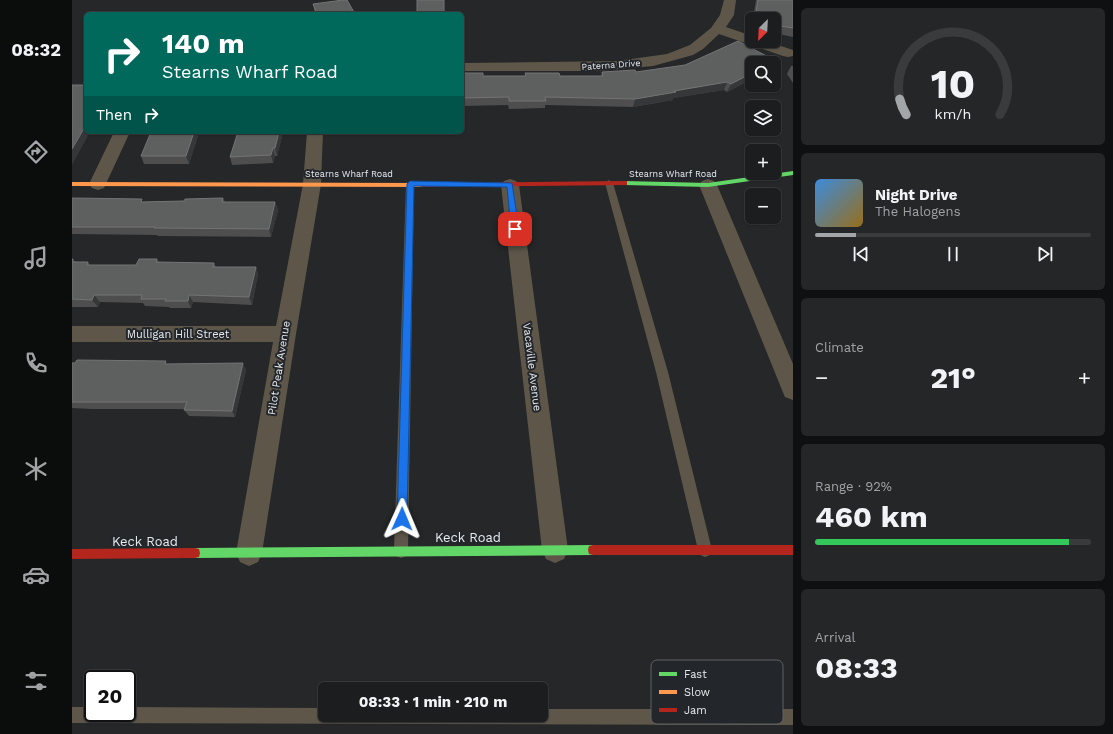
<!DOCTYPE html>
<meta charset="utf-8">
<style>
body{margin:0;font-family:"Work Sans",sans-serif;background:#252628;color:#f1f3f6;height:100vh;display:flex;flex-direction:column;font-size:15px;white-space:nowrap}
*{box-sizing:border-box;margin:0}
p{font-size:13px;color:#a0a2a4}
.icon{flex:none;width:22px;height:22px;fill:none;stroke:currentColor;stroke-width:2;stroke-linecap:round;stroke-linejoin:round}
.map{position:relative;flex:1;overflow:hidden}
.details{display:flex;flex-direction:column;gap:8px;padding:8px;background:#0f1011;width:320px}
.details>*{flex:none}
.banner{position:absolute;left:12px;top:12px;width:380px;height:122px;border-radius:6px;box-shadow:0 1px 3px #0004,0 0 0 1px #3a3b3d;background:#00695c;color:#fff;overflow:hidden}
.needle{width:26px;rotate:204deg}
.tools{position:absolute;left:673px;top:12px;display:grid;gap:8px}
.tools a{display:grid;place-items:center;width:36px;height:36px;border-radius:6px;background:#1c1d1f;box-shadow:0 1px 3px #0004,0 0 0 1px #3a3b3d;font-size:20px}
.speed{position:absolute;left:12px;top:670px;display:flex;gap:8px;font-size:20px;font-weight:700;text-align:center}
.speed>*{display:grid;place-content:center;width:52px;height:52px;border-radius:50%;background:#1c1d1f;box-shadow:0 1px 3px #0004,0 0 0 1px #3a3b3d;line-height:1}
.speed .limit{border:2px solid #111;border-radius:6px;background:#fff;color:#111}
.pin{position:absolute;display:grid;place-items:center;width:34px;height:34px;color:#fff;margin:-17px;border-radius:8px;box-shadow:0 2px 6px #0006}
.me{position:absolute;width:44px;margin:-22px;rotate:1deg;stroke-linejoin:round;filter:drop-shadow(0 0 3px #0008)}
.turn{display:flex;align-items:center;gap:14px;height:84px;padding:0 12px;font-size:18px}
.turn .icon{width:52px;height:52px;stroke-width:2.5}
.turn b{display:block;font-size:28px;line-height:34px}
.then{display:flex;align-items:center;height:38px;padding:0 12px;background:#0003;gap:8px;font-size:15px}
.big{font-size:30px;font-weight:700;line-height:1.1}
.details .card{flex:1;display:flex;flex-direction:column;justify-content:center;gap:6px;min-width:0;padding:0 14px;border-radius:6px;background:#252628}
.details .dial{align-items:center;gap:0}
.dial svg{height:104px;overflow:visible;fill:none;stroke:#3a3b3d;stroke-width:7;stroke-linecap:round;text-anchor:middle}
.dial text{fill:#f1f3f6;stroke:none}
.song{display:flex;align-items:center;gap:12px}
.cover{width:48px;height:48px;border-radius:6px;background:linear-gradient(135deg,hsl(210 70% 55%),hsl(40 70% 35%))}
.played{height:4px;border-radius:2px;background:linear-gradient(90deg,#a3a6a8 15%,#3a3b3d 15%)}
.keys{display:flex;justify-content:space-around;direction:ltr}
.heat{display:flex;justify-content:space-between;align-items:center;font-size:22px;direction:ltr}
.charge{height:6px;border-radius:3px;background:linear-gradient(90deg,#34c759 92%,#3a3b3d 0)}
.trip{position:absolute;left:246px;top:682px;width:230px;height:40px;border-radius:6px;background:#1c1d1f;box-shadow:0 1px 3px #0004,0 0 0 1px #3a3b3d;font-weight:700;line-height:40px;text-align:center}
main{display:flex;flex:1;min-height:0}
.dock{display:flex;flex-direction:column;width:72px;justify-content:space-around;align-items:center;background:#0b0c0c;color:#a0a2a4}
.dock .icon{width:28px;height:28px}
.dock .current{color:#a3a6a8}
.dock b{font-size:18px;color:#f1f3f6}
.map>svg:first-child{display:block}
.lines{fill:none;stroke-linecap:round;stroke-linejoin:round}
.lane{fill:#5e5749;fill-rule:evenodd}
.street{fill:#5e5749;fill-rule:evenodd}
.fast{fill:#63d668;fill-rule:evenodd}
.slow{fill:#ff974d;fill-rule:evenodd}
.jam{fill:#b3261e;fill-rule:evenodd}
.wall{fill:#4e4e4e}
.shaded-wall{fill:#363738}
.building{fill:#5e5f5f;stroke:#747475}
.route{fill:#1a73e8;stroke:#114b97}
.labels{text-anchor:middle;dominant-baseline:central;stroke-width:4;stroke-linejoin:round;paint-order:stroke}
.far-street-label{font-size:9px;fill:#e7eaed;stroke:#23272b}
.street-label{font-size:11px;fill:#e7eaed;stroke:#23272b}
.near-street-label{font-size:13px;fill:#e7eaed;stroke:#23272b}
.key{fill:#23272b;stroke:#5e6265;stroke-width:1}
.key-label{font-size:11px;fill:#e7eaed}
</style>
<main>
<nav class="dock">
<b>08:32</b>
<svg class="icon current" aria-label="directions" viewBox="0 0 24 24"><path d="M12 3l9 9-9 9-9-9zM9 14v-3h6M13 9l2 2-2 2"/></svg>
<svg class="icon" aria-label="music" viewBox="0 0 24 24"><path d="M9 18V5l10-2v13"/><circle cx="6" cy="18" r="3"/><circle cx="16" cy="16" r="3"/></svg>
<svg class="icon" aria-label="phone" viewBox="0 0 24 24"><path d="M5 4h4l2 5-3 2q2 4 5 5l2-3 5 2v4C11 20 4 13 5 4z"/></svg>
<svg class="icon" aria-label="climate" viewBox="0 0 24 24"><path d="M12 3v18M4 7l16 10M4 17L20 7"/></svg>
<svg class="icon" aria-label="car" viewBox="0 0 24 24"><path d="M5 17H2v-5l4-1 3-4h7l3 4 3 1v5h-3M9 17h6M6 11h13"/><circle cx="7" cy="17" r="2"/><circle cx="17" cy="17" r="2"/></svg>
<svg class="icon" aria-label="filters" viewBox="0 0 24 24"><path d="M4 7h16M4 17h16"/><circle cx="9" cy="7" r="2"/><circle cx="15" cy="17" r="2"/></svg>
</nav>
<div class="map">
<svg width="721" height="734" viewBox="0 0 721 734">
<rect width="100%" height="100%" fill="#252729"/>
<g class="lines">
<g class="lane">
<path d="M 537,180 L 541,183 L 596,372 L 640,550 L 638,555 L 633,557 L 628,555 L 626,550 L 584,372 L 533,183 Z"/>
<path d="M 338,181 L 342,184 L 336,551 L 334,556 L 329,558 L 324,556 L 322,551 L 334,184 Z"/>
<path d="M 0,707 L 21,707 L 21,713 L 55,713 L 55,707 L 253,708 L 253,715 L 469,715 L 469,709 L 721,709 L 721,725 L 0,723 Z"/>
</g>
<g class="street">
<path d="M 652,0 L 664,0 L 662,15 L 654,27 L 680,36 L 680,41 L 694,41 L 721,50 L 721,56 L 716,57 L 711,56 L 647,34 L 631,49 L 621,55 L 581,66 L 526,71 L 390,71 L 390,63 L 545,61 L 595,54 L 618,45 L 639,28 L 648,15 Z"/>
<path d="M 42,132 L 58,132 L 32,188 L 26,190 L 20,188 L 17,184 Z"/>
<path d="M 235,132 L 251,132 L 249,184 L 224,334 L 190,553 L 186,562 L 177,566 L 168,562 L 164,553 L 201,342 L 0,342 L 0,326 L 204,326 L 231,184 Z"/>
<path d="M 438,179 L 444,181 L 447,185 L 496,550 L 492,559 L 483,563 L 474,559 L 470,550 L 429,185 L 432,181 Z"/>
<path d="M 636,179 L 642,181 L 645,185 L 721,364 L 721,400 L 713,397 L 710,390 L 627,185 L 630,181 Z"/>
</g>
<g class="fast">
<path d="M 721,171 L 721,175 L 636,187 L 552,185 L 548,183 L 552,181 L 636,183 Z"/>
<path d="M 521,545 L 525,546 L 526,550 L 525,554 L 521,555 L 123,558 L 119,557 L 118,553 L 119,549 L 123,548 Z"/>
</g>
<path class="slow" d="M 0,182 L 350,183 L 354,185 L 350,187 L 0,186 Z"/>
<g class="jam">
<path d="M 552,181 L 555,181 L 555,185 L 350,187 L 346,185 L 350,183 Z"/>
<path d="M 521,545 L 721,545 L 721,555 L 521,555 L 517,554 L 516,550 L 517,546 Z"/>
<path d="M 123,548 L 127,549 L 128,553 L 127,557 L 123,558 L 0,559 L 0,549 Z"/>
</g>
</g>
<g class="wall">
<path d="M 684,0 L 721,0 L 721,37 L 702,33 L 702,19 L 681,19 Z"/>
<path d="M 241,4 L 283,14 L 243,14 Z"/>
<path d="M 680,63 L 680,79 L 655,92 L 652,90 L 601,98 L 601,100 L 561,107 L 473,105 L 473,108 L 437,109 L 436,105 L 390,106 L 390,66 L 390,73 L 411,76 L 453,76 L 453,73 L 488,76 L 529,76 L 530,72 L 564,72 Z"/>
<path d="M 719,66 L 721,66 L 721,83 L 715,74 Z"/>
<path d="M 127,132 L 117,164 L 72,164 L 69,156 Z"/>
<path d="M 166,132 L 211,132 L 205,156 L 203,156 L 201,163 L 160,165 L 158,157 Z"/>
<path d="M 0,198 L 71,202 L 112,201 L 151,198 L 153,202 L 203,202 L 206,210 L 199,237 L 86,236 L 85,235 L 0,234 Z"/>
<path d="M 0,259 L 4,262 L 16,262 L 18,265 L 64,265 L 85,259 L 87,262 L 142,263 L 144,267 L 184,267 L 186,274 L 180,305 L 121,302 L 119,308 L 98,308 L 97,307 L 73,306 L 71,303 L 28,302 L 26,307 L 0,307 Z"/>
<path d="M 0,363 L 97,364 L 174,370 L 163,417 L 117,416 L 112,410 L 113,409 L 19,409 L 0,408 Z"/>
</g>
<g class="shaded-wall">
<path d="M 680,73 L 680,79 L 655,92 L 659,84 Z"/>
<path d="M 655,82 L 652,90 L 601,98 L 601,100 L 561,107 L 563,99 L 602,91 Z"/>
<path d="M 14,125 L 14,132 L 18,132 L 0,165 L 0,149 Z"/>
<path d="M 122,132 L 127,132 L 117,164 L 114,156 Z"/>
<path d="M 207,132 L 211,132 L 205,156 L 203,148 Z"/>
<path d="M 201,148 L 203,156 L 201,163 L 199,155 Z"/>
<path d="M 203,202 L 206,210 L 199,237 L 197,229 Z"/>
<path d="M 184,267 L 186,274 L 180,305 L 177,297 Z"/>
<path d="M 22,295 L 28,302 L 26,307 L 20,300 Z"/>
<path d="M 117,295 L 121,302 L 119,308 L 116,301 Z"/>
<path d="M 171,363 L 174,370 L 163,417 L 160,411 Z"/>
</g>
<g class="building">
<path d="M 271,0 L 275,0 L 283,14 L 245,14 L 241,4 Z"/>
<path d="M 345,0 L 372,0 L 372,12 L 384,12 L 384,14 L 345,14 Z"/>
<path d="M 686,0 L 721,0 L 721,28 L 702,25 L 702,19 L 683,19 Z"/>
<path d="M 666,41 L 704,61 L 699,63 L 680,63 L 680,73 L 659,84 L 655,82 L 602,91 L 604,92 L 563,99 L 473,97 L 474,101 L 437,101 L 437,97 L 390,98 L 390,66 L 390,73 L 411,73 L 411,76 L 454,76 L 453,73 L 487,73 L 488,76 L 531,76 L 530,72 L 563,70 L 564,72 L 613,65 Z"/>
<path d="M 0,85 L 14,85 L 14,125 L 0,149 Z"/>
<path d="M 79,132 L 122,132 L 114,156 L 69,156 Z"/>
<path d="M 166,132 L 207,132 L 203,148 L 201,148 L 199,155 L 158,157 Z"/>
<path d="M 0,198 L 70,199 L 69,202 L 112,201 L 113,199 L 151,198 L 150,202 L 203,202 L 197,229 L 82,228 L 83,227 L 0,227 Z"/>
<path d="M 0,259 L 1,259 L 0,262 L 16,262 L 15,265 L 64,265 L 67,259 L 85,259 L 84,262 L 142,263 L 141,267 L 184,267 L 177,297 L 117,295 L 116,301 L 93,301 L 94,299 L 69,299 L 70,295 L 22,295 L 20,300 L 0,299 Z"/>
<path d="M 5,360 L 94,361 L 93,364 L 171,363 L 160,411 L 112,410 L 115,402 L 0,402 L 0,363 L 3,363 Z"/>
</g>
<path class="route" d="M 338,181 L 440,183 L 447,229 L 443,232 L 439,229 L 435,187 L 342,186 L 335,519 L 334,523 L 330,524 L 326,523 L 325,519 L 335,184 Z"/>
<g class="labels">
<g class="far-street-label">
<text transform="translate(539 65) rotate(-4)">Paterna Drive</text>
<text x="277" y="174">Stearns Wharf Road</text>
<text x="601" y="174">Stearns Wharf Road</text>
</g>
<g class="street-label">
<text x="106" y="334">Mulligan Hill Street</text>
<text transform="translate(460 367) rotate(83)">Vacaville Avenue</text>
<text transform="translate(207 368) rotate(-81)">Pilot Peak Avenue</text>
</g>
<g class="near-street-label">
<text x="396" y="537">Keck Road</text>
<text x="73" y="541">Keck Road</text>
</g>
</g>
<rect x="579" y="660" width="132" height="64" rx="6" class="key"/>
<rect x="587" y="672" width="18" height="4" fill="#63d668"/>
<rect x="587" y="690" width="18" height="4" fill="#ff974d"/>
<rect x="587" y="708" width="18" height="4" fill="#b3261e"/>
<g class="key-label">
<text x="612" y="678">Fast</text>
<text x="612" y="696">Slow</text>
<text x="612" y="714">Jam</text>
</g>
</svg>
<div class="tools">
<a><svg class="needle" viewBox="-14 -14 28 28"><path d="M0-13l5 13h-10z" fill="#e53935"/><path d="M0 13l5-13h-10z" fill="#a0a2a4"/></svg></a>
<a><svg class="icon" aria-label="search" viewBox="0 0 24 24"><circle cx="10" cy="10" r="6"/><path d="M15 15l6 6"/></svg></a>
<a><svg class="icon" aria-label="layers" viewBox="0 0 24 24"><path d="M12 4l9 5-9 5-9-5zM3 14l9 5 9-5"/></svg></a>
<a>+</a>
<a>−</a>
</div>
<div class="speed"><div class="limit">20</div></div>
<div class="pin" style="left:443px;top:229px;background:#d93025"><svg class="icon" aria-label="arrive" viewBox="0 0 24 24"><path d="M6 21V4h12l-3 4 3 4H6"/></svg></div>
<svg class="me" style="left:330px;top:519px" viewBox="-20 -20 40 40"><path d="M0-17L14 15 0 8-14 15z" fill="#1a73e8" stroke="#fff" stroke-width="4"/></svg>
<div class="trip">08:33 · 1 min · 210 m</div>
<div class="banner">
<div class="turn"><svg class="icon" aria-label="right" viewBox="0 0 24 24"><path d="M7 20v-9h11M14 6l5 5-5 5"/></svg><div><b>140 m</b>Stearns Wharf Road</div></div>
<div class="then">Then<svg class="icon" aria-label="right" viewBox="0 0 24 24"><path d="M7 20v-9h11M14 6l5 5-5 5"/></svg></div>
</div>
</div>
<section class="details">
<div class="card dial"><svg viewBox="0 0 100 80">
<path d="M14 69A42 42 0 1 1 86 69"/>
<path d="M14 69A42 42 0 0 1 9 57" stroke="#a3a6a8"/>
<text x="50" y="56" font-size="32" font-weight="700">10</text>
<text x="50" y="72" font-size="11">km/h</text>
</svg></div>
<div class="card">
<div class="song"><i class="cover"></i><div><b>Night Drive</b><p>The Halogens</p></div></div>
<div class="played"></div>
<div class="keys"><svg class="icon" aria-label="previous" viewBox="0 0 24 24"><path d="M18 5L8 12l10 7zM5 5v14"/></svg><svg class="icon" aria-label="pause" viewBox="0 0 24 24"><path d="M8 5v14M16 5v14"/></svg><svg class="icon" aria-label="next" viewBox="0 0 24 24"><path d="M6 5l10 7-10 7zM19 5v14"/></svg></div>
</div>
<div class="card"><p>Climate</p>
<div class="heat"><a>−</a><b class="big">21°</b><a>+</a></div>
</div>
<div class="card"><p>Range · 92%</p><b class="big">460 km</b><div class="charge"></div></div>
<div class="card"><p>Arrival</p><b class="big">08:33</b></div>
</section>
</main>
